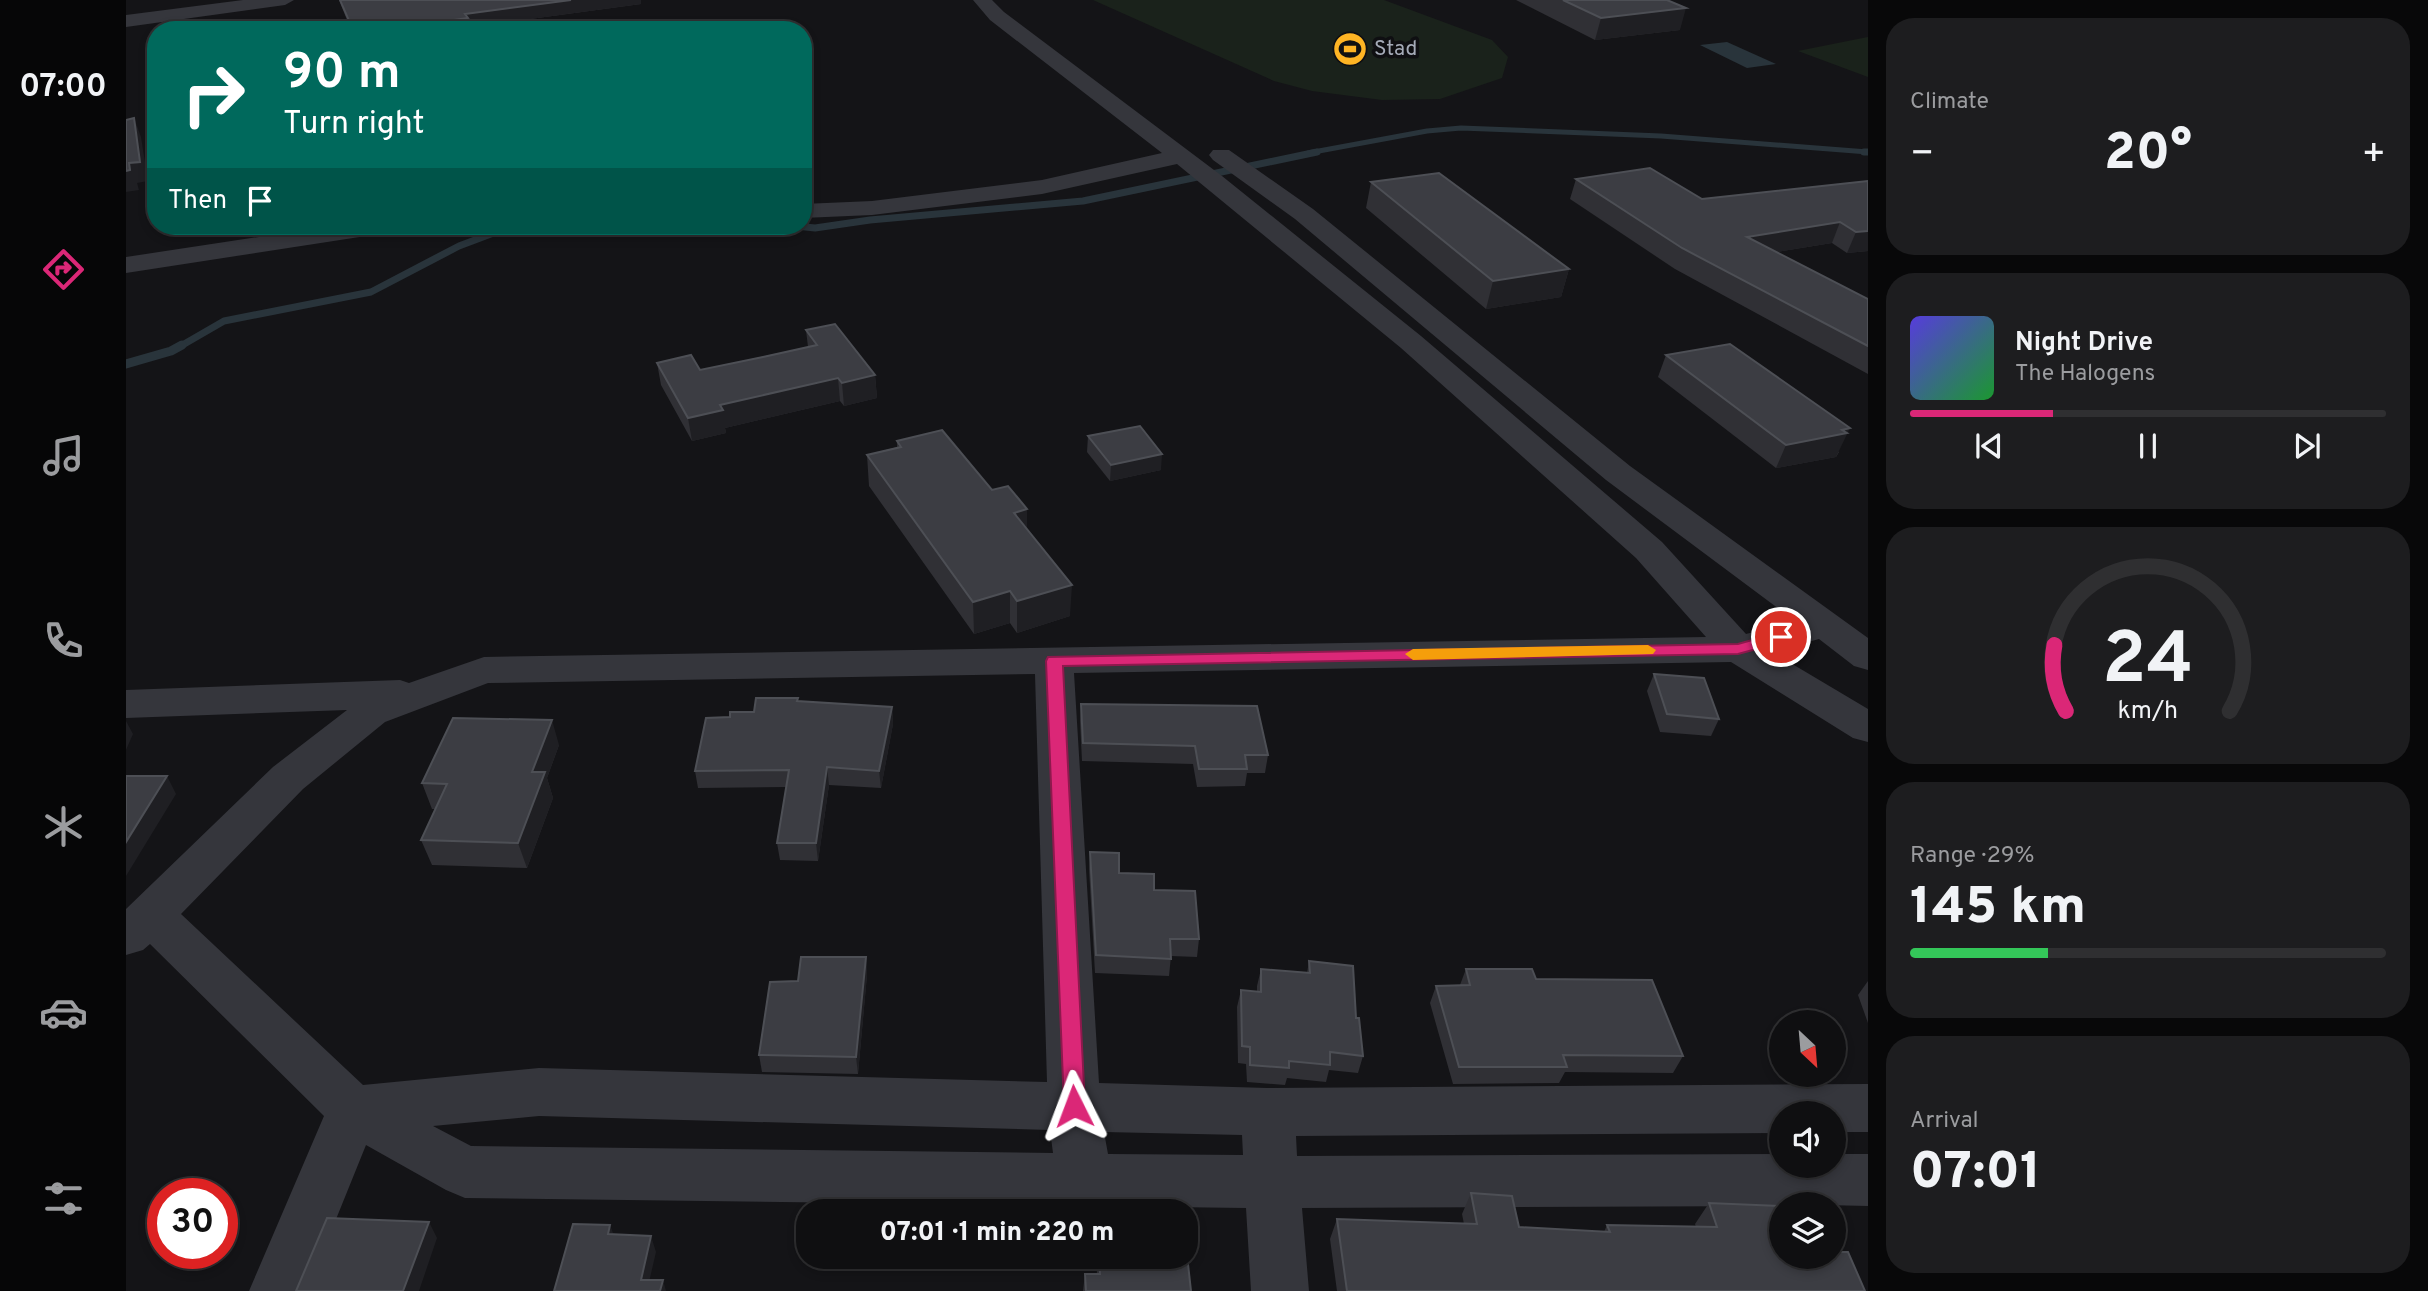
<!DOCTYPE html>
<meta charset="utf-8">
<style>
body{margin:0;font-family:Overpass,sans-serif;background:#1d1d1f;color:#f1f3f6;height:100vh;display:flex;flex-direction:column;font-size:26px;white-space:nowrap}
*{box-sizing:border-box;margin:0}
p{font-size:23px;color:#9b9c9f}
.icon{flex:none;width:38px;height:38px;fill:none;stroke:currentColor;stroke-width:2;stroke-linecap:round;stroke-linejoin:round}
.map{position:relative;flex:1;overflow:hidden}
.panel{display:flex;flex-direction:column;gap:18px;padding:18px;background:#080809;width:560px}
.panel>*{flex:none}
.hud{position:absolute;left:21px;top:21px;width:665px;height:214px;border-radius:28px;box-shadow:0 4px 10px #0003,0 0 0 2px #2f2f31;background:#00695c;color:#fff;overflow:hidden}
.needle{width:46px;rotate:154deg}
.tools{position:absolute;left:1643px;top:1010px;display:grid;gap:14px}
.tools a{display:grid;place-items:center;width:77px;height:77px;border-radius:50%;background:#0f0f11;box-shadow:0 4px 10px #0003,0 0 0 2px #2f2f31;font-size:35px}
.speed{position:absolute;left:21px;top:1178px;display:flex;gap:14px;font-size:35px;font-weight:700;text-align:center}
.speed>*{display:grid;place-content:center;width:91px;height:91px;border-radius:50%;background:#0f0f11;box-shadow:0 4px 10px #0003,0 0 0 2px #2f2f31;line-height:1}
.speed .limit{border:10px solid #d22;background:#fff;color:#111}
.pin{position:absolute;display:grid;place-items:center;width:60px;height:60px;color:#fff;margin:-30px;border:4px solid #fff;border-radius:50%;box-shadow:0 2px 7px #0007}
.me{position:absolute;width:77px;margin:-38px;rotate:357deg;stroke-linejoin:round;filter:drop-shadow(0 0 5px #0008)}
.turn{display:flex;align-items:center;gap:24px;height:147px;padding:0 21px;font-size:32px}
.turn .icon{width:91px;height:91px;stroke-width:2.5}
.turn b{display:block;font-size:49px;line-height:60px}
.then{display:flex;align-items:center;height:66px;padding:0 21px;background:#0003;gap:14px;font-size:26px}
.big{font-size:52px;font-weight:800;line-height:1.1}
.panel .tile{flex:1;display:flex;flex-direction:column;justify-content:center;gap:10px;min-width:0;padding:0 24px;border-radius:28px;background:#1d1d1f}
.panel .dial{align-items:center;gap:0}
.dial svg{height:182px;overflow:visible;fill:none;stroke:#2f2f31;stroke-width:7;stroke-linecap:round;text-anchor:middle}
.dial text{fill:#f1f3f6;stroke:none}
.song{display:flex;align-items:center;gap:21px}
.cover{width:84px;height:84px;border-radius:10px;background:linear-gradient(135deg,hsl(250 70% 55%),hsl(130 70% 35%))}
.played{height:7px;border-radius:4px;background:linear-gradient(90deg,#db2777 30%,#2f2f31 30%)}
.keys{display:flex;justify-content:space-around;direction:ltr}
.heat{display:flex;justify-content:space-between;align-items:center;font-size:38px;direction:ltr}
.charge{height:10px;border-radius:5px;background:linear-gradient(90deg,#34c759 29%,#2f2f31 0)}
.trip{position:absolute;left:670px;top:1199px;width:402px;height:70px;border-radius:28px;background:#0f0f11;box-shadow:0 4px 10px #0003,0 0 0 2px #2f2f31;font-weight:800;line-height:70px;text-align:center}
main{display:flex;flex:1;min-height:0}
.menu{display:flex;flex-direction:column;width:126px;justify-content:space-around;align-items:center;background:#060607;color:#9b9c9f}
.menu .icon{width:49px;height:49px}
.menu .current{color:#db2777}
.menu b{font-size:32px;color:#f1f3f6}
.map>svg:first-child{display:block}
.green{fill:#1a221b}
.water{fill:#29343b}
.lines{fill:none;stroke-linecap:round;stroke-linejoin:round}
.stream-far2{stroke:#29343b;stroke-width:5}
.stream-far1{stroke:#29343b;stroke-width:7}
.stream{stroke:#29343b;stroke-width:9}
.minor{fill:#35363c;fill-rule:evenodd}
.wall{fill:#303035}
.shaded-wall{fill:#1f1f23}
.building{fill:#3c3d43;stroke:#4d4f55;stroke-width:2}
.route{fill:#db2777;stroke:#8e194d;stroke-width:2}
.slow{fill:#f59e0b}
.labels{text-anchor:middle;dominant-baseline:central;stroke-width:7;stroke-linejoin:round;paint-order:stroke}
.far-poi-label{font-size:21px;fill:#a5abb8;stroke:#0f0f12;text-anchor:start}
</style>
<main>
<nav class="menu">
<b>07:00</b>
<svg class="icon current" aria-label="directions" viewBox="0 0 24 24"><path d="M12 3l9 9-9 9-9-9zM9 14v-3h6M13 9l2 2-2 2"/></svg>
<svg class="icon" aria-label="music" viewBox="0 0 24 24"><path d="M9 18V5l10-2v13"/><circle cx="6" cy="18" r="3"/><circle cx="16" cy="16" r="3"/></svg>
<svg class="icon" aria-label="phone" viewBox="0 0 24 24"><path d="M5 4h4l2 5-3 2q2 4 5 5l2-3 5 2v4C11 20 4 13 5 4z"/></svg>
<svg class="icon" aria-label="climate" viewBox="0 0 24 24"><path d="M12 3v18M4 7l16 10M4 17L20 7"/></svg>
<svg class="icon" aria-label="car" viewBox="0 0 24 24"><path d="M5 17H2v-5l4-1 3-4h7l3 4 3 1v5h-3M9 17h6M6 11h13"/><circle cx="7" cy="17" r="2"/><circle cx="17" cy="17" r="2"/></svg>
<svg class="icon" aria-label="filters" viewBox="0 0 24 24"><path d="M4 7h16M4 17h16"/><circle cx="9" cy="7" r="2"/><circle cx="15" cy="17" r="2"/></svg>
</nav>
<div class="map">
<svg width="1742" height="1291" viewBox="0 0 1742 1291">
<rect width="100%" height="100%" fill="#141417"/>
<g class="green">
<path d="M 967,0 L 1258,0 L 1366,40 L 1382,57 L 1376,78 L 1314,99 L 1256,100 L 1186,91 L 1148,81 Z"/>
<path d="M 1742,37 L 1742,77 L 1672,51 Z"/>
</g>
<path class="water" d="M 1601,42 L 1650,64 L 1621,68 L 1574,45 Z"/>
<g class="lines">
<path class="stream-far2" d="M 1182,153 L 1301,131 L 1335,128 L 1535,136 L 1742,152"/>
<g class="stream-far1">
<path d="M 1738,152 L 1742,152"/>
<path d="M 670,226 L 689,228 L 744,220 L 957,201 L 1191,152"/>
<path d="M 53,347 L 98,321 L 245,292 L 333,246 L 386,226"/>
</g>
<path class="stream" d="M 0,364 L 45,351 L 56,345"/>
<g class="minor">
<path d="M 117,0 L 168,0 L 159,5 L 0,27 L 0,15 Z"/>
<path d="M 847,0 L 866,0 L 878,12 L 1096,176 L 1295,336 L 1536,542 L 1620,634 L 1669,621 L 1480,480 L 1169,219 L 1087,160 L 1083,155 L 1087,150 L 1103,150 L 1187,209 L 1504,466 L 1742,638 L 1742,670 L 1728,666 L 1693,639 L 1646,652 L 1742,709 L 1742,742 L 1727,738 L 1605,662 L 948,673 L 973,1083 L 1141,1088 L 1742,1084 L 1742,1132 L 1708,1132 L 1708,1113 L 1656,1113 L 1656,1133 L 1170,1136 L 1171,1156 L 1656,1154 L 1656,1166 L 1708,1166 L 1708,1154 L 1742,1154 L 1742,1206 L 1656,1204 L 1656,1206 L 1176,1208 L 1183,1291 L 1125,1291 L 1120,1208 L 339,1198 L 320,1190 L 240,1145 L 181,1291 L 123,1291 L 198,1116 L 24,944 L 17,950 L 0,955 L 0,909 L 147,767 L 221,710 L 0,718 L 0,690 L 274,680 L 283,683 L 358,657 L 1580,637 L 1510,558 L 1275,348 L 1051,164 L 916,194 L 746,215 L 677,218 L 677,204 L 746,201 L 916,180 L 1036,153 L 864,20 ZM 909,674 L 921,1082 L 413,1068 L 237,1085 L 55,914 L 177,789 L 259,722 L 362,683 ZM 413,1116 L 924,1130 L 927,1153 L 345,1146 L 307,1126 ZM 978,1132 L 1116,1135 L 1117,1155 L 982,1154 Z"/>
<path d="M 205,226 L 266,226 L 262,231 L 253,234 L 0,273 L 0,257 Z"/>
</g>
</g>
<g class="wall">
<path d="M 213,0 L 515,0 L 515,4 L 344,27 L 344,30 L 225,30 Z"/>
<path d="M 1390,0 L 1541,0 L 1554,30 L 1469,40 Z"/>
<path d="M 1450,179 L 1576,199 L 1742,181 L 1742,251 L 1721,253 L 1706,243 L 1650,252 L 1742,299 L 1742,374 L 1549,269 L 1444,199 Z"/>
<path d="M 1245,182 L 1443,269 L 1435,297 L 1360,309 L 1240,208 Z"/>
<path d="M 680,330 L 749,375 L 751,398 L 718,406 L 714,401 L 599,428 L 600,433 L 566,441 L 535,385 L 531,363 L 574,370 L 682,347 Z"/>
<path d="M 1540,355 L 1713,452 L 1710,457 L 1650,468 L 1532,377 Z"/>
<path d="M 962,436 L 1035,470 L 984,481 L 961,452 Z"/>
<path d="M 771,441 L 866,490 L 901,529 L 944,616 L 891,633 L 884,623 L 848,634 L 743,486 L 741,455 L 771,447 Z"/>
<path d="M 1528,674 L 1593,719 L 1585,736 L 1534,732 L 1521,691 Z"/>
<path d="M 672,698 L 672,701 L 766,707 L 767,724 L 755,788 L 703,785 L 692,861 L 654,860 L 651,843 L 660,787 L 572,788 L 569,771 L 604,717 L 628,712 Z"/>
<path d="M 955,704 L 1142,755 L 1139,773 L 1121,773 L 1119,786 L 1071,787 L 1067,764 L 956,761 L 954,721 Z"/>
<path d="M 433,745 L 421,778 L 427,798 L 401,868 L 306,865 L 295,840 L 310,809 L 306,809 L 296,783 Z"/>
<path d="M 964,852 L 993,873 L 1028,890 L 1073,939 L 1071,957 L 1045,956 L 1043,976 L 969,973 L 963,869 Z"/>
<path d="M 740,957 L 741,975 L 732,1074 L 636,1072 L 633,1055 L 672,981 Z"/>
<path d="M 1183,961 L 1230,1018 L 1237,1056 L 1232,1073 L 1203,1070 L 1200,1082 L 1161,1078 L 1159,1085 L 1121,1082 L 1120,1064 L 1112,1063 L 1111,1007 L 1115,990 L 1131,992 L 1131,986 L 1135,969 L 1181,973 Z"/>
<path d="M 1340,969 L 1410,979 L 1557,1056 L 1547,1073 L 1439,1072 L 1433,1083 L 1327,1084 L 1304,1003 L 1310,986 L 1334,985 Z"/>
<path d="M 1742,981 L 1742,1023 L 1732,995 Z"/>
<path d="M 1345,1193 L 1393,1227 L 1478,1232 L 1481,1225 L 1570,1227 L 1569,1224 L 1583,1203 L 1656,1256 L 1739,1291 L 1211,1291 L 1204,1239 L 1211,1219 L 1338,1224 L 1336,1214 Z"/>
<path d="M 970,1256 L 1060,1256 L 1065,1291 L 957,1291 L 959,1274 L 971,1274 Z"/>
</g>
<g class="shaded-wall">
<path d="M 445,0 L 515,0 L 515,4 L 344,27 L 344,30 L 270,30 L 270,28 L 339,14 Z"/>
<path d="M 1560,8 L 1554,30 L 1469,40 L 1475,18 Z"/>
<path d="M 8,118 L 15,137 L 22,181 L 11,183 L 13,190 L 0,192 L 0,171 L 3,163 Z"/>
<path d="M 1714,222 L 1706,243 L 1613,258 L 1621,237 Z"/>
<path d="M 1742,231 L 1742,251 L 1721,253 L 1730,232 Z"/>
<path d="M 1443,269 L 1435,297 L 1360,309 L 1367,281 Z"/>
<path d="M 749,375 L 751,398 L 718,406 L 716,383 Z"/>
<path d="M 712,378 L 714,401 L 599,428 L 600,433 L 566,441 L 562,418 L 594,405 Z"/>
<path d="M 1724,428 L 1710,457 L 1650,468 L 1660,445 Z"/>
<path d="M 1036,454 L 1035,470 L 984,481 L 985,465 Z"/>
<path d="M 901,509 L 901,540 L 888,513 Z"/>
<path d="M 946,585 L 944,616 L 891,633 L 891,601 Z"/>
<path d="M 884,591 L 884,623 L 848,634 L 847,602 Z"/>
<path d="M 766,707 L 767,724 L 755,788 L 753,771 Z"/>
<path d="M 426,720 L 433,745 L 421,778 L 427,798 L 401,868 L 392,843 L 406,772 Z"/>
<path d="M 0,721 L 7,734 L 0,750 Z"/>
<path d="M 701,767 L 703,785 L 692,861 L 690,843 Z"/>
<path d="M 41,776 L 50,794 L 0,876 L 0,842 Z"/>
<path d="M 740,957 L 741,975 L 732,1074 L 730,1057 Z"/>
<path d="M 303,1222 L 311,1238 L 293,1291 L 277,1291 Z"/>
<path d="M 484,1225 L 490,1241 L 482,1234 Z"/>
<path d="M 525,1236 L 530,1252 L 521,1291 L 515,1280 Z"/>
<path d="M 537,1280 L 540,1291 L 534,1291 Z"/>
</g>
<g class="building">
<path d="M 214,0 L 445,0 L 339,14 L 342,18 L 270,28 L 271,30 L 227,30 Z"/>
<path d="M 1437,0 L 1541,0 L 1560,8 L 1475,18 Z"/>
<path d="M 8,118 L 14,162 L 3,163 L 4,170 L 0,171 L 0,120 Z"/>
<path d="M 1524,168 L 1576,199 L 1742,181 L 1742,231 L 1730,232 L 1714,222 L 1621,237 L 1742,299 L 1742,346 L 1556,248 L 1450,179 Z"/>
<path d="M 1313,173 L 1443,269 L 1367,281 L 1245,182 Z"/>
<path d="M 709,324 L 749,375 L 716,383 L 712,378 L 594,405 L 597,410 L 562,418 L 531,363 L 565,355 L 574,370 L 637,357 L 691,345 L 680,330 Z"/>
<path d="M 1604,344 L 1724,428 L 1716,430 L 1721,433 L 1660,445 L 1540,355 Z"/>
<path d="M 1014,426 L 1036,454 L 985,465 L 962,436 Z"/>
<path d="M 816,430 L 866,490 L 882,486 L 901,509 L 888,513 L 946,585 L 891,601 L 884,591 L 847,602 L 741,455 L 775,447 L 771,441 Z"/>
<path d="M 1528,674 L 1578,678 L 1593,719 L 1541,714 Z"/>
<path d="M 630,698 L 672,698 L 671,701 L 766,707 L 753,771 L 701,767 L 690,843 L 651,843 L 663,770 L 569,771 L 580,718 L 604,717 L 604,712 L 628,712 Z"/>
<path d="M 955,704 L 1131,706 L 1142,755 L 1119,755 L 1121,769 L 1073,769 L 1069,746 L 957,743 Z"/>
<path d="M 327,718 L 426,720 L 406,772 L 419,772 L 392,843 L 295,840 L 321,784 L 296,783 Z"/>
<path d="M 0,776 L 41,776 L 0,842 Z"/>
<path d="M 964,852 L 993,853 L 993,873 L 1028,874 L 1028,890 L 1069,891 L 1073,939 L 1044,939 L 1045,959 L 970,955 Z"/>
<path d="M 675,957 L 740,957 L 730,1057 L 633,1055 L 644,982 L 672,981 Z"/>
<path d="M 1183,961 L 1227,966 L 1230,1018 L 1233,1018 L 1237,1056 L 1204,1052 L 1204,1065 L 1163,1061 L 1163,1068 L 1124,1065 L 1124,1047 L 1116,1046 L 1115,990 L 1135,992 L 1135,969 L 1184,973 Z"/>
<path d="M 1340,969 L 1406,969 L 1410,979 L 1526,980 L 1557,1056 L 1437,1055 L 1441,1067 L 1333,1067 L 1310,986 L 1344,985 Z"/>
<path d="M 1345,1193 L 1386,1196 L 1393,1227 L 1484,1232 L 1481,1225 L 1591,1227 L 1583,1203 L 1656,1206 L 1656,1256 L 1708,1256 L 1708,1252 L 1722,1252 L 1739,1291 L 1221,1291 L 1211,1219 L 1351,1224 Z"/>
<path d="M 201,1218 L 303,1222 L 277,1291 L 170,1291 Z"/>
<path d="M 447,1224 L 484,1225 L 482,1234 L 525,1236 L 515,1280 L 537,1280 L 534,1291 L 428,1291 Z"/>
<path d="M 1060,1246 L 1065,1291 L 960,1291 L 959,1274 L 974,1274 L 973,1256 L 1060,1256 Z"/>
</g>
<path class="route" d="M 1655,632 L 1660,634 L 1663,637 L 1660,641 L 1612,654 L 937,666 L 959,1106 L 956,1113 L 948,1116 L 941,1113 L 938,1106 L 920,661 L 922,657 L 1612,644 Z"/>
<path class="slow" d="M 1522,645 L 1530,650 L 1527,654 L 1287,660 L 1279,654 L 1287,649 Z"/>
<defs>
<g id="stadium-disc" transform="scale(1.75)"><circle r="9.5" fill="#ffb524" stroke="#0f0f12"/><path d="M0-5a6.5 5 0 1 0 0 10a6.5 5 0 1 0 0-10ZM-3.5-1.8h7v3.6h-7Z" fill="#111"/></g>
</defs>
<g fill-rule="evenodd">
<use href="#stadium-disc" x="1224" y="49"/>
</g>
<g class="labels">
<g class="far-poi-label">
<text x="1248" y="49">Stad</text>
</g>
</g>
</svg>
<div class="tools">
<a><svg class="needle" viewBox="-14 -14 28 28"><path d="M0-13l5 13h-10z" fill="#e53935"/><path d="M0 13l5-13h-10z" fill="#9b9c9f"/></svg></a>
<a><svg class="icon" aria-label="sound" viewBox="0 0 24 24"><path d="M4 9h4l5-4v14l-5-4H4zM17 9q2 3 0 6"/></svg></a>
<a><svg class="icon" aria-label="layers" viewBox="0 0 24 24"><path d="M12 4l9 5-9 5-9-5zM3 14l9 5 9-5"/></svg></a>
</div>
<div class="speed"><div class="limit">30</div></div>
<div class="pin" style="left:1655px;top:637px;background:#d93025"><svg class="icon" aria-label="arrive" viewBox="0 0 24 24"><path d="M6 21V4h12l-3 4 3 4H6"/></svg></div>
<svg class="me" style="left:948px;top:1106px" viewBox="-20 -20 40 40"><path d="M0-17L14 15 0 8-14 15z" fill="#db2777" stroke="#fff" stroke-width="4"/></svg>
<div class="trip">07:01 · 1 min · 220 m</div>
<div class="hud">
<div class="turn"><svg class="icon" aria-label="right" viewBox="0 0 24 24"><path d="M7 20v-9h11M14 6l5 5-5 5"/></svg><div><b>90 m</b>Turn right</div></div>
<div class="then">Then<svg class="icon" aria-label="arrive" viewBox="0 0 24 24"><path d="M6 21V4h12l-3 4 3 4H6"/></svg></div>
</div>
</div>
<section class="panel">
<div class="tile"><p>Climate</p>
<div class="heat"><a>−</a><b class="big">20°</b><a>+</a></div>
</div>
<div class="tile">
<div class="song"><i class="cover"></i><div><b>Night Drive</b><p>The Halogens</p></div></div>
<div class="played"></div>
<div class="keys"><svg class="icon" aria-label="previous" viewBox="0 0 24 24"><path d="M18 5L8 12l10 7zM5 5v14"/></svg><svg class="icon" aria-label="pause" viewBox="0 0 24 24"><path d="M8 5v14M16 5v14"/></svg><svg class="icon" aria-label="next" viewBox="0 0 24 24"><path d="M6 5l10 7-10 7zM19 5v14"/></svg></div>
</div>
<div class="tile dial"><svg viewBox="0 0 100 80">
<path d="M14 69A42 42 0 1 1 86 69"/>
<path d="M14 69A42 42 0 0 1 9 40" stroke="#db2777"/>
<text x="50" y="56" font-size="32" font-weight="700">24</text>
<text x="50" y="72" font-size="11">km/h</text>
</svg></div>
<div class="tile"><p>Range · 29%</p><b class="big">145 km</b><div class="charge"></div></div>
<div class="tile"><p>Arrival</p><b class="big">07:01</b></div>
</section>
</main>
